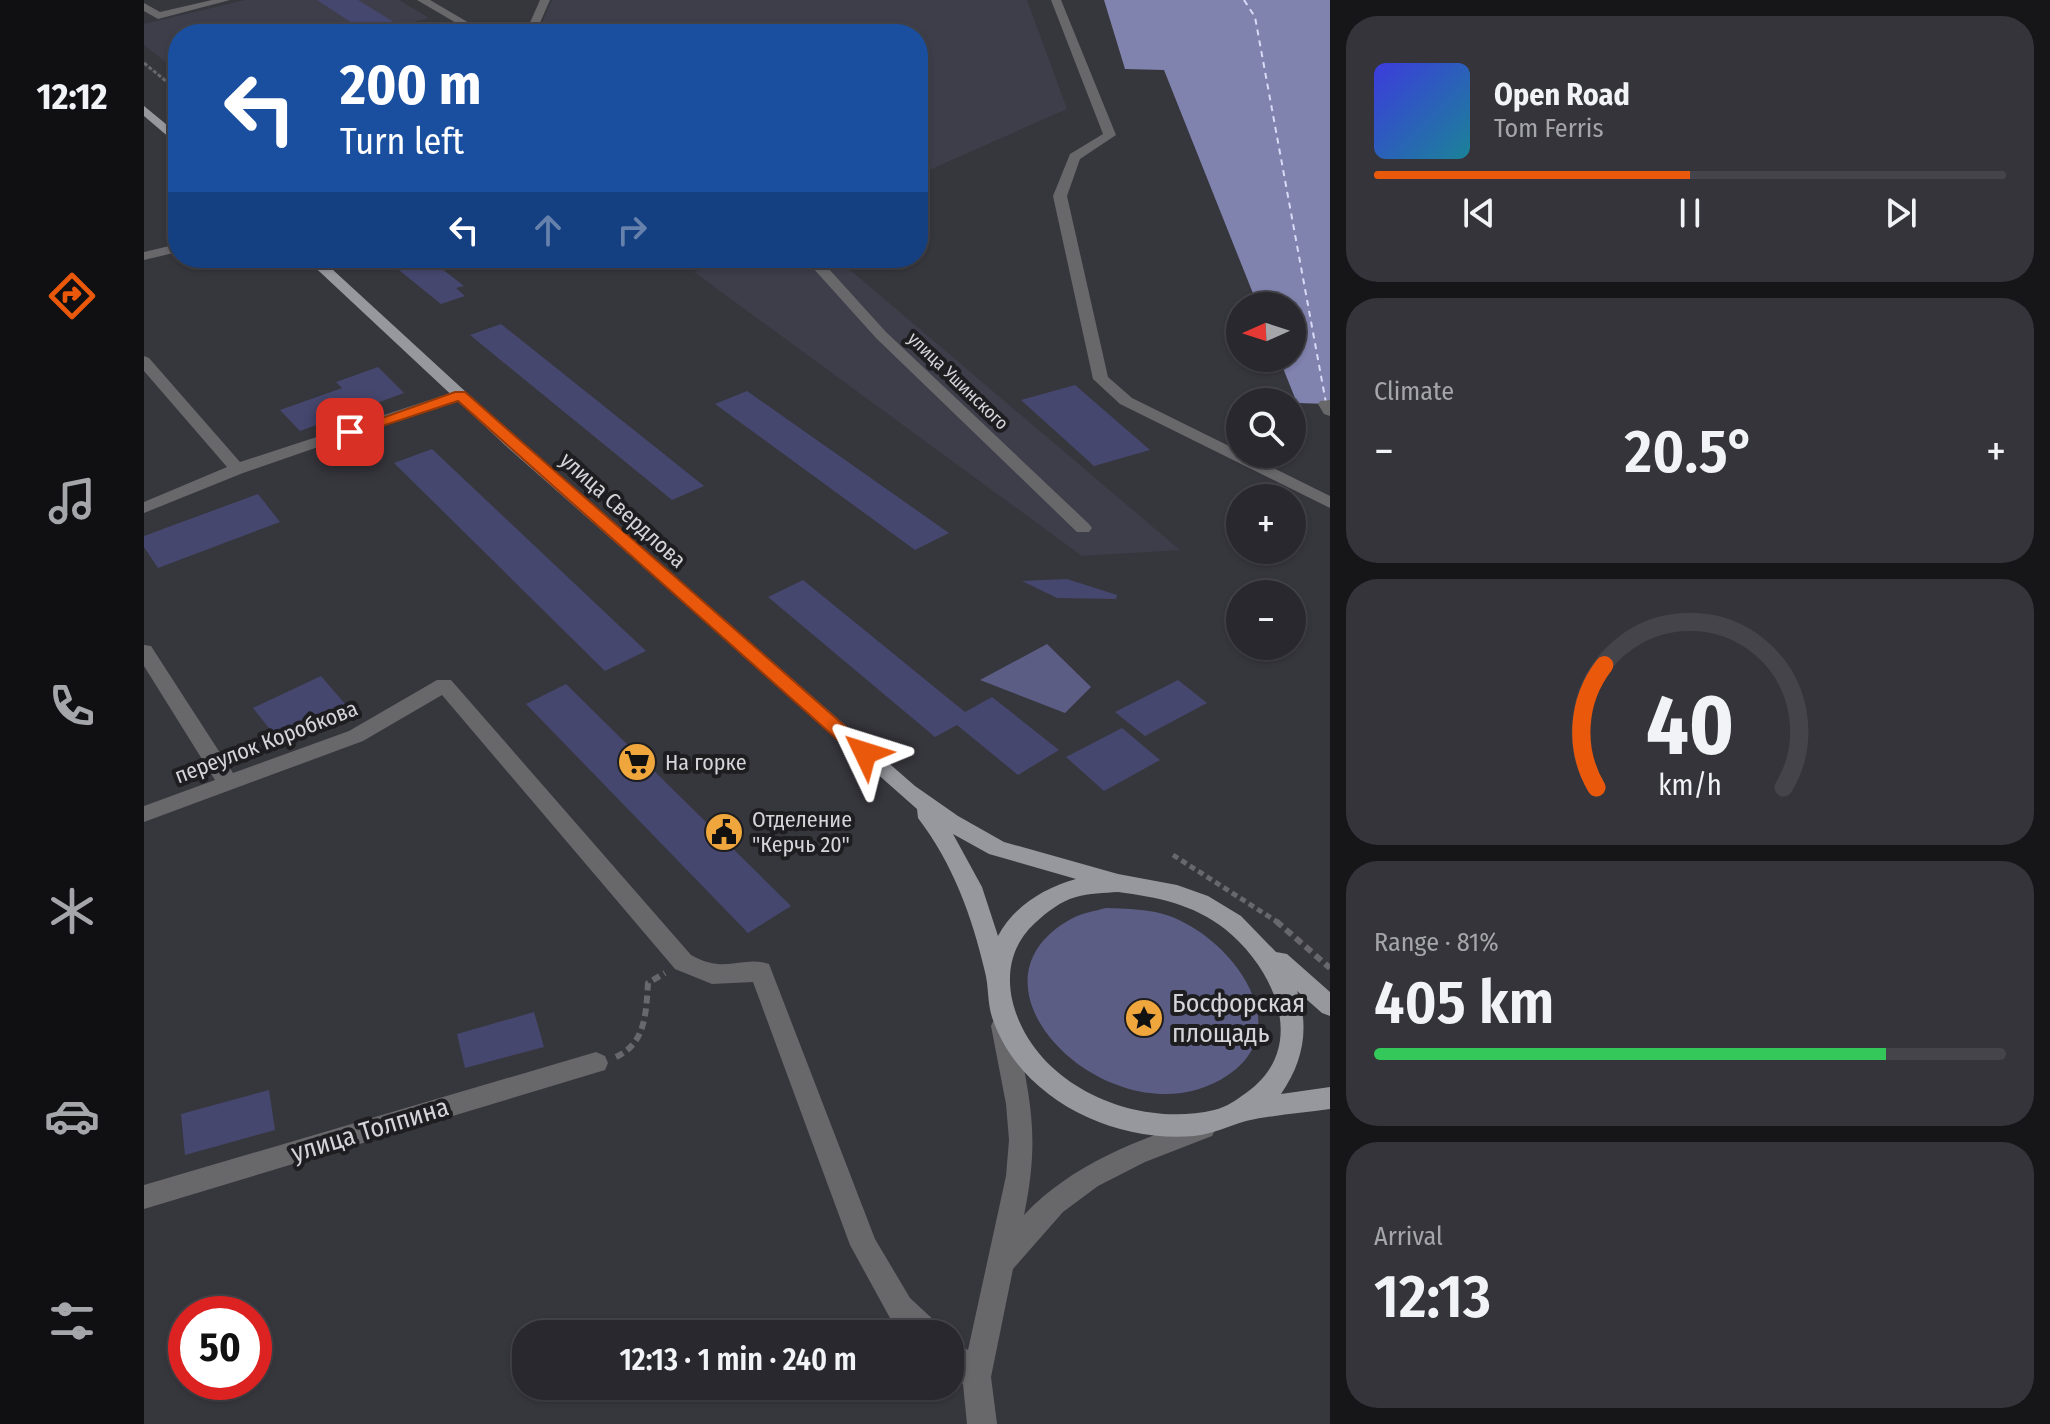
<!DOCTYPE html>
<meta charset="utf-8">
<style>
body{margin:0;font-family:"Fira Sans Condensed",sans-serif;background:#34343a;color:#f1f3f6;height:100vh;display:flex;flex-direction:column;font-size:30px;white-space:nowrap}
*{box-sizing:border-box;margin:0}
p{font-size:26px;color:#a5a6aa}
.icon{flex:none;width:44px;height:44px;fill:none;stroke:currentColor;stroke-width:2;stroke-linecap:round;stroke-linejoin:round}
.map{position:relative;flex:1;overflow:hidden}
.side{display:flex;flex-direction:column;gap:16px;padding:16px;background:#161619;width:720px}
.side>*{flex:none}
.top-card{position:absolute;left:24px;top:24px;width:760px;height:244px;border-radius:32px;box-shadow:0 2px 6px #0004,0 0 0 2px #44444a;background:#1a4fa0;color:#fff;overflow:hidden}
.needle{width:52px;rotate:267deg}
.buttons{position:absolute;left:1082px;top:292px;display:grid;gap:16px}
.buttons a{display:grid;place-items:center;width:80px;height:80px;border-radius:50%;background:#28282e;box-shadow:0 2px 6px #0004,0 0 0 2px #44444a;font-size:40px}
.speed{position:absolute;left:24px;top:1296px;display:flex;gap:16px;font-size:40px;font-weight:700;text-align:center}
.speed>*{display:grid;place-content:center;width:104px;height:104px;border-radius:50%;background:#28282e;box-shadow:0 2px 6px #0004,0 0 0 2px #44444a;line-height:1}
.speed .limit{border:12px solid #d22;background:#fff;color:#111}
.pin{position:absolute;display:grid;place-items:center;width:68px;height:68px;color:#fff;margin:-34px;border-radius:16px;box-shadow:0 4px 12px #0006}
.me{position:absolute;width:88px;margin:-44px;rotate:311deg;stroke-linejoin:round;filter:drop-shadow(0 0 6px #0008)}
.turn{display:flex;align-items:center;gap:28px;height:168px;padding:0 40px;font-size:36px}
.turn .icon{width:104px;height:104px;stroke-width:2.5}
.turn b{display:block;font-size:56px;line-height:68px}
.lanes{display:flex;align-items:center;height:76px;padding:0 40px;background:#0003;justify-content:center;gap:40px;direction:ltr}
.lanes .off{opacity:.35}
.big{font-size:60px;font-weight:600;line-height:1.1}
.side .card{flex:1;display:flex;flex-direction:column;justify-content:center;gap:12px;min-width:0;padding:0 28px;border-radius:32px;background:#34343a}
.side .dial{align-items:center;gap:0}
.dial svg{height:208px;overflow:visible;fill:none;stroke:#44444a;stroke-width:7;stroke-linecap:round;text-anchor:middle}
.dial text{fill:#f1f3f6;stroke:none}
.song{display:flex;align-items:center;gap:24px}
.cover{width:96px;height:96px;border-radius:12px;background:linear-gradient(135deg,hsl(240 70% 55%),hsl(190 70% 35%))}
.played{height:8px;border-radius:4px;background:linear-gradient(90deg,#ea580c 50%,#44444a 50%)}
.keys{display:flex;justify-content:space-around;direction:ltr}
.heat{display:flex;justify-content:space-between;align-items:center;font-size:44px;direction:ltr}
.charge{height:12px;border-radius:6px;background:linear-gradient(90deg,#34c759 81%,#44444a 0)}
.trip{position:absolute;left:368px;top:1320px;width:452px;height:80px;border-radius:32px;background:#28282e;box-shadow:0 2px 6px #0004,0 0 0 2px #44444a;font-weight:600;line-height:80px;text-align:center}
main{display:flex;flex:1;min-height:0}
.tab-bar{display:flex;flex-direction:column;width:144px;justify-content:space-around;align-items:center;background:#101012;color:#a5a6aa}
.tab-bar .icon{width:56px;height:56px}
.tab-bar .current{color:#ea580c}
.tab-bar b{font-size:36px;color:#f1f3f6}
.map>svg:first-child{display:block}
.built{fill:#3e3e4b}
.green{fill:#5b5d84}
.water{fill:#8183af}
.lines{fill:none;stroke-linecap:round;stroke-linejoin:round}
.ferry{stroke:#d8daf6;stroke-width:2;stroke-dasharray:6 5;stroke-linecap:butt}
.building{fill:#46476e}
.path-far2{stroke:#67676d;stroke-width:3;stroke-dasharray:4 2;stroke-linecap:butt}
.path-far1{stroke:#67676d;stroke-width:5;stroke-dasharray:6 4;stroke-linecap:butt}
.path{stroke:#67676d;stroke-width:6;stroke-dasharray:8 5;stroke-linecap:butt}
.minor{fill:#68686b;fill-rule:evenodd}
.major{fill:#97989e;fill-rule:evenodd}
.route{fill:#ea580c;stroke:#983908;stroke-width:2}
.labels{text-anchor:middle;dominant-baseline:central;stroke-width:8;stroke-linejoin:round;paint-order:stroke}
.far-street-label{font-size:18px;fill:#d5d5d9;stroke:#1e1e21}
.street-label{font-size:22px;fill:#d5d5d9;stroke:#1e1e21}
.poi-label{font-size:22px;fill:#d5d5d9;stroke:#1e1e21;text-anchor:start}
.near-poi-label{font-size:26px;fill:#d5d5d9;stroke:#1e1e21;text-anchor:start}
.near-street-label{font-size:26px;fill:#d5d5d9;stroke:#1e1e21}
</style>
<main>
<nav class="tab-bar">
<b>12:12</b>
<svg class="icon current" aria-label="directions" viewBox="0 0 24 24"><path d="M12 3l9 9-9 9-9-9zM9 14v-3h6M13 9l2 2-2 2"/></svg>
<svg class="icon" aria-label="music" viewBox="0 0 24 24"><path d="M9 18V5l10-2v13"/><circle cx="6" cy="18" r="3"/><circle cx="16" cy="16" r="3"/></svg>
<svg class="icon" aria-label="phone" viewBox="0 0 24 24"><path d="M5 4h4l2 5-3 2q2 4 5 5l2-3 5 2v4C11 20 4 13 5 4z"/></svg>
<svg class="icon" aria-label="climate" viewBox="0 0 24 24"><path d="M12 3v18M4 7l16 10M4 17L20 7"/></svg>
<svg class="icon" aria-label="car" viewBox="0 0 24 24"><path d="M5 17H2v-5l4-1 3-4h7l3 4 3 1v5h-3M9 17h6M6 11h13"/><circle cx="7" cy="17" r="2"/><circle cx="17" cy="17" r="2"/></svg>
<svg class="icon" aria-label="filters" viewBox="0 0 24 24"><path d="M4 7h16M4 17h16"/><circle cx="9" cy="7" r="2"/><circle cx="15" cy="17" r="2"/></svg>
</nav>
<div class="map">
<svg width="1186" height="1424" viewBox="0 0 1186 1424">
<rect width="100%" height="100%" fill="#36363d"/>
<g class="built">
<path d="M 101,0 L 255,0 L 285,18 L 224,34 L 34,34 L 34,72 L 0,45 L 0,24 Z"/>
<path d="M 408,0 L 883,0 L 923,109 L 774,175 L 774,34 L 393,34 Z"/>
<path d="M 581,258 L 692,258 L 1036,550 L 938,556 L 550,272 Z"/>
</g>
<g class="green">
<path d="M 903,644 L 947,687 L 921,713 L 836,680 Z"/>
<path d="M 962,908 C 988,909 1016,909 1039,922 C 1092,948 1152,1029 1084,1075 C 976,1149 802,988 927,919 C 937,913 951,911 962,908 Z"/>
</g>
<path class="water" d="M 960,0 L 1186,0 L 1186,404 L 1153,403 L 1135,358 L 1148,358 L 1148,306 L 1114,306 L 1020,70 L 981,69 Z"/>
<g class="lines">
<path class="ferry" d="M 1100,0 L 1111,17 L 1182,403"/>
</g>
<g class="building">
<path d="M 173,0 L 214,0 L 269,34 L 225,34 Z"/>
<path d="M 240,258 L 284,258 L 320,286 L 312,288 L 321,296 L 297,304 Z"/>
<path d="M 357,324 L 560,486 L 528,500 L 326,335 Z"/>
<path d="M 234,367 L 260,393 L 156,431 L 136,410 L 198,388 L 192,382 Z"/>
<path d="M 931,385 L 1006,450 L 950,466 L 877,400 Z"/>
<path d="M 603,391 L 805,533 L 771,550 L 571,404 Z"/>
<path d="M 288,449 L 502,651 L 461,671 L 250,463 Z"/>
<path d="M 114,494 L 136,522 L 14,568 L 0,547 L 0,536 Z"/>
<path d="M 923,579 L 973,595 L 972,599 L 913,598 L 878,581 Z"/>
<path d="M 659,580 L 821,712 L 848,697 L 915,750 L 874,775 L 813,725 L 791,737 L 624,597 Z"/>
<path d="M 177,676 L 201,704 L 132,737 L 109,708 Z"/>
<path d="M 1034,680 L 1063,703 L 1001,736 L 971,712 Z"/>
<path d="M 422,684 L 647,906 L 604,933 L 382,704 Z"/>
<path d="M 978,728 L 1016,760 L 960,791 L 922,757 Z"/>
<path d="M 390,1012 L 400,1047 L 321,1068 L 313,1034 Z"/>
<path d="M 125,1090 L 131,1130 L 41,1155 L 37,1114 Z"/>
</g>
<g class="lines">
<path class="path-far2" d="M 0,63 L 34,91"/>
<path class="path-far1" d="M 1029,855 L 1135,923"/>
<g class="path">
<path d="M 1132,921 L 1186,968"/>
<path d="M 472,1057 C 502,1043 502,1013 504,983 L 521,973"/>
</g>
<g class="minor">
<path d="M 68,0 L 86,0 L 14,19 L 0,11 L 0,3 L 16,12 Z"/>
<path d="M 273,0 L 286,0 L 344,34 L 331,34 Z"/>
<path d="M 396,0 L 406,0 L 391,34 L 381,34 Z"/>
<path d="M 907,0 L 917,0 L 972,135 L 936,159 L 923,196 L 964,377 L 988,398 L 1186,496 L 1186,508 L 976,404 L 949,379 L 909,196 L 926,154 L 959,134 Z"/>
<path d="M 34,244 L 34,252 L 0,260 L 0,252 Z"/>
<path d="M 660,258 L 675,258 L 742,332 L 945,524 L 948,528 L 945,532 L 933,532 L 732,338 Z"/>
<path d="M 0,356 L 5,358 L 96,462 L 310,392 L 322,392 L 324,395 L 99,473 L 0,513 L 0,502 L 83,467 L 0,371 Z"/>
<path d="M 1186,400 L 1186,416 L 1180,414 L 1174,404 L 1176,401 Z"/>
<path d="M 0,645 L 7,646 L 89,773 L 205,731 L 293,680 L 307,680 L 547,955 C 582,975 598,955 625,964 L 731,1239 L 766,1298 L 794,1324 L 798,1334 L 764,1334 L 746,1318 L 706,1245 L 609,982 L 568,984 L 531,969 L 298,695 L 219,741 L 0,822 L 0,806 L 71,780 L 0,666 Z"/>
<path d="M 859,1016 L 868,1019 L 871,1026 C 887,1101 896,1138 880,1215 C 929,1163 993,1141 1059,1117 L 1068,1120 L 1072,1128 L 1068,1136 L 1001,1162 L 954,1186 L 919,1212 L 869,1269 L 847,1377 L 853,1424 L 823,1424 L 819,1384 L 806,1372 L 806,1339 L 824,1350 L 862,1176 L 865,1140 L 862,1104 L 847,1026 L 850,1019 Z"/>
<path d="M 452,1052 L 461,1056 L 464,1063 L 461,1070 L 0,1209 L 0,1185 Z"/>
</g>
<g class="major">
<path d="M 0,106 L 34,134 L 34,145 L 0,116 Z"/>
<path d="M 161,258 L 176,258 L 373,439 L 771,786 L 814,816 L 860,842 L 974,874 L 1033,885 L 1064,896 L 1097,916 L 1132,952 L 1143,954 L 1186,992 L 1186,1016 L 1178,1013 L 1153,991 C 1166,1028 1159,1062 1137,1094 L 1186,1087 L 1186,1109 C 1158,1113 1129,1115 1102,1121 C 1084,1126 1069,1134 1050,1136 C 969,1143 877,1099 849,1020 C 843,1004 845,987 841,972 C 828,916 809,864 774,818 L 773,809 L 361,445 ZM 809,834 L 845,854 L 932,879 C 900,888 870,906 854,936 L 838,887 ZM 974,892 C 1013,897 1049,904 1081,929 C 1131,969 1166,1048 1102,1093 C 1092,1100 1083,1107 1070,1110 C 990,1129 887,1084 868,999 C 862,970 869,943 891,923 C 903,912 917,901 932,897 C 945,893 960,893 974,892 Z"/>
</g>
</g>
<path class="route" d="M 311,392 L 321,392 L 727,749 L 727,758 L 714,758 L 314,401 L 211,435 L 199,432 Z"/>
<defs>
<g id="supermarket-disc" transform="scale(2)"><circle r="9.5" fill="#efa73d" stroke="#1e1e21"/><path d="M-6-5.5h2.5l.6 2H6L4.5 2H-2.5L-4.4-4H-6ZM-1.5 3.2a1.3 1.3 0 1 0 .1 0ZM3 3.2a1.3 1.3 0 1 0 .1 0Z" fill="#111"/></g>
<g id="civic-disc" transform="scale(2)"><circle r="9.5" fill="#efa73d" stroke="#1e1e21"/><path d="M-.6-6.5H3V-4.5H.6V-3L4-1V1h2V6H-6V1h2V-1L-.6-3ZM-1.2 2.5V6h2.4V2.5Z" fill="#111"/></g>
<g id="sight-disc" transform="scale(2)"><circle r="9.5" fill="#efa73d" stroke="#1e1e21"/><path d="M0-6L1.8-2.2L6-1.7L2.9 1.2L3.7 5.4L0 3.3L-3.7 5.4L-2.9 1.2L-6-1.7L-1.8-2.2Z" fill="#111"/></g>
</defs>
<g fill-rule="evenodd">
<use href="#supermarket-disc" x="493" y="762"/>
<use href="#civic-disc" x="580" y="832"/>
<use href="#sight-disc" x="1000" y="1018"/>
</g>
<g class="labels">
<g class="far-street-label">
<text transform="translate(814 381) rotate(44)">улица Ушинского</text>
</g>
<g class="street-label">
<text transform="translate(479 510) rotate(42)">улица Свердлова</text>
<text transform="translate(122 742) rotate(-21)">переулок Коробкова</text>
</g>
<g class="poi-label">
<text x="521" y="762">На горке</text>
<text x="608" y="819">Отделение<tspan x="608" dy="25">"Керчь 20"</tspan></text>
</g>
<g class="near-poi-label">
<text x="1028" y="1003">Босфорская<tspan x="1028" dy="30">площадь</tspan></text>
</g>
<g class="near-street-label">
<text transform="translate(226 1130) rotate(-17)">улица Толпина</text>
</g>
</g>
</svg>
<div class="buttons">
<a><svg class="needle" viewBox="-14 -14 28 28"><path d="M0-13l5 13h-10z" fill="#e53935"/><path d="M0 13l5-13h-10z" fill="#a5a6aa"/></svg></a>
<a><svg class="icon" aria-label="search" viewBox="0 0 24 24"><circle cx="10" cy="10" r="6"/><path d="M15 15l6 6"/></svg></a>
<a>+</a>
<a>−</a>
</div>
<div class="speed"><div class="limit">50</div></div>
<div class="pin" style="left:206px;top:432px;background:#d93025"><svg class="icon" aria-label="arrive" viewBox="0 0 24 24"><path d="M6 21V4h12l-3 4 3 4H6"/></svg></div>
<svg class="me" style="left:721px;top:753px" viewBox="-20 -20 40 40"><path d="M0-17L14 15 0 8-14 15z" fill="#ea580c" stroke="#fff" stroke-width="4"/></svg>
<div class="trip">12:13 · 1 min · 240 m</div>
<div class="top-card">
<div class="turn"><svg class="icon" aria-label="left" viewBox="0 0 24 24"><path d="M17 20v-9H6M10 6l-5 5 5 5"/></svg><div><b>200 m</b>Turn left</div></div>
<div class="lanes"><svg class="icon" aria-label="left" viewBox="0 0 24 24"><path d="M17 20v-9H6M10 6l-5 5 5 5"/></svg><svg class="icon off" aria-label="ahead" viewBox="0 0 24 24"><path d="M12 20V5M6 11l6-6 6 6"/></svg><svg class="icon off" aria-label="right" viewBox="0 0 24 24"><path d="M7 20v-9h11M14 6l5 5-5 5"/></svg></div>
</div>
</div>
<section class="side">
<div class="card">
<div class="song"><i class="cover"></i><div><b>Open Road</b><p>Tom Ferris</p></div></div>
<div class="played"></div>
<div class="keys"><svg class="icon" aria-label="previous" viewBox="0 0 24 24"><path d="M18 5L8 12l10 7zM5 5v14"/></svg><svg class="icon" aria-label="pause" viewBox="0 0 24 24"><path d="M8 5v14M16 5v14"/></svg><svg class="icon" aria-label="next" viewBox="0 0 24 24"><path d="M6 5l10 7-10 7zM19 5v14"/></svg></div>
</div>
<div class="card"><p>Climate</p>
<div class="heat"><a>−</a><b class="big">20.5°</b><a>+</a></div>
</div>
<div class="card dial"><svg viewBox="0 0 100 80">
<path d="M14 69A42 42 0 1 1 86 69"/>
<path d="M14 69A42 42 0 0 1 17 22" stroke="#ea580c"/>
<text x="50" y="56" font-size="32" font-weight="700">40</text>
<text x="50" y="72" font-size="11">km/h</text>
</svg></div>
<div class="card"><p>Range · 81%</p><b class="big">405 km</b><div class="charge"></div></div>
<div class="card"><p>Arrival</p><b class="big">12:13</b></div>
</section>
</main>
